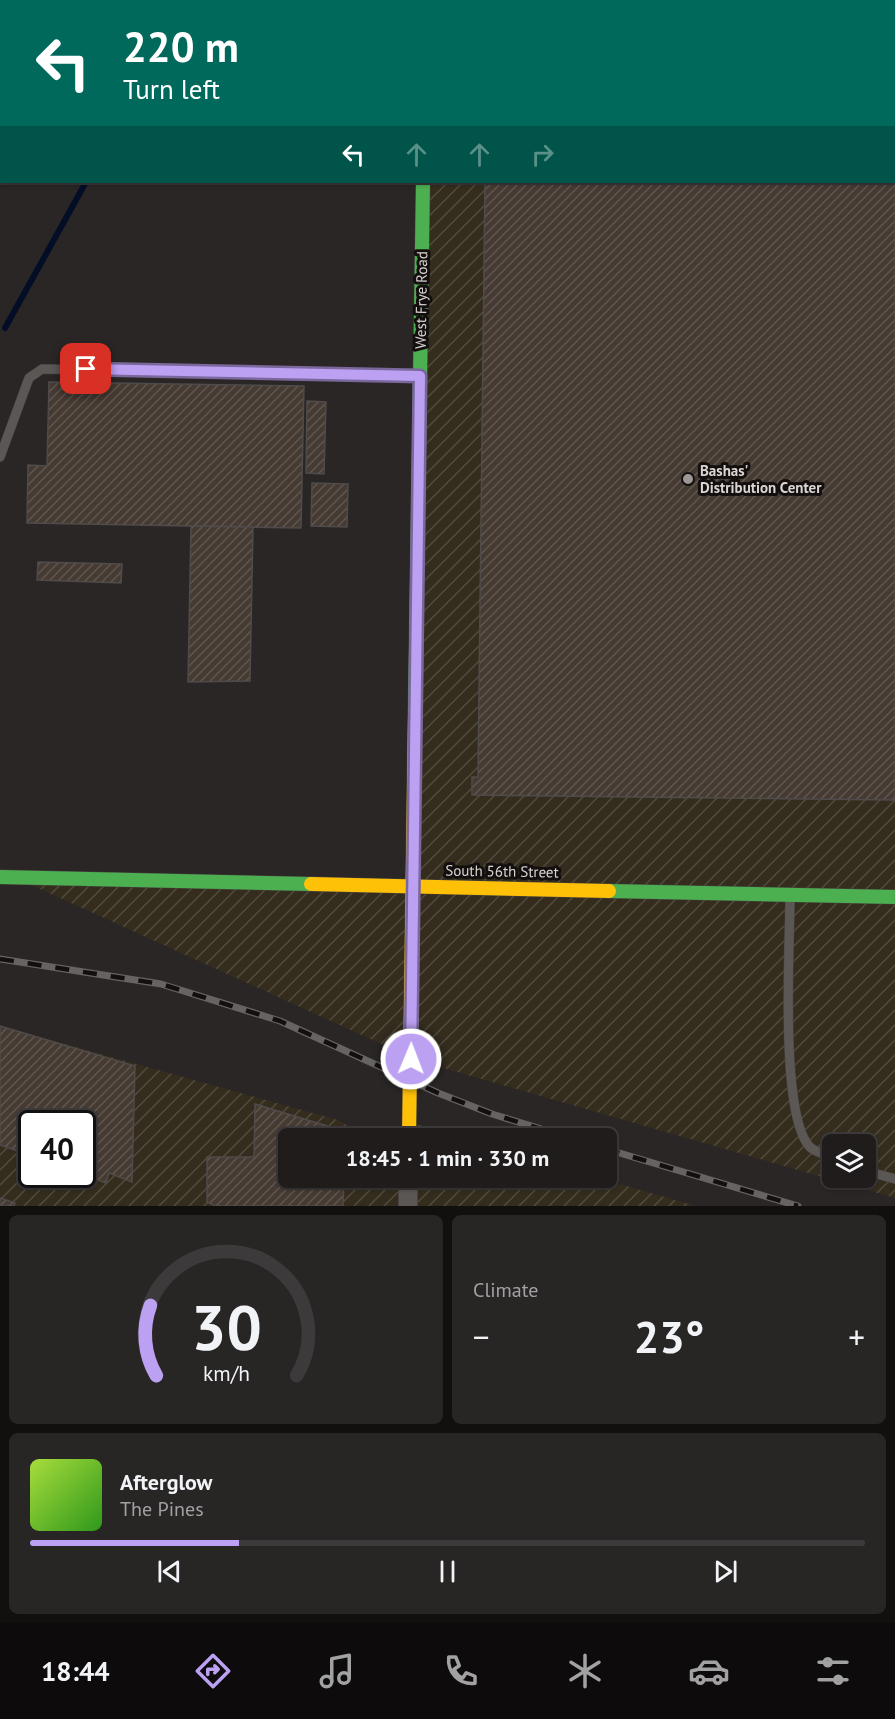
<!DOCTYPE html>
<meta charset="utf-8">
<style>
body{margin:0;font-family:"PT Sans",sans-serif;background:#282525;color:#f1f3f6;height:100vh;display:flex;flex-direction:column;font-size:22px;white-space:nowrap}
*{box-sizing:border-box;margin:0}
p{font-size:20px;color:#a2a1a3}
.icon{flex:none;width:33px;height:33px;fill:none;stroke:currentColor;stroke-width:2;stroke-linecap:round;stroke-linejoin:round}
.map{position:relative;height:1206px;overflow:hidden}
.side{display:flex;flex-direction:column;gap:9px;padding:9px;background:#120f0f;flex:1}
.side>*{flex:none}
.banner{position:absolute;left:0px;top:0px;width:896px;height:183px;box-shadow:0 2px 4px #0004,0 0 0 2px #3d3a3b;background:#00695c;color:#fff;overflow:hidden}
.buttons{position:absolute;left:822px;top:1134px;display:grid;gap:12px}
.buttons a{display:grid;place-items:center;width:54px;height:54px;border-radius:9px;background:#201c1c;box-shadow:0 2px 4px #0004,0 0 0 2px #3d3a3b;font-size:30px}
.speed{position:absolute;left:18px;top:1110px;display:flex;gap:12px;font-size:30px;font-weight:700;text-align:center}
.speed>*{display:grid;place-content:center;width:78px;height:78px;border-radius:50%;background:#201c1c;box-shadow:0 2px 4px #0004,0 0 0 2px #3d3a3b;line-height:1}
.speed .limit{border:3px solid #111;border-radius:9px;background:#fff;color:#111}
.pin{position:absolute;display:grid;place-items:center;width:51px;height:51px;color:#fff;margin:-26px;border-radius:12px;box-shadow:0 3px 9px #0006}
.me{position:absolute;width:66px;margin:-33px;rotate:1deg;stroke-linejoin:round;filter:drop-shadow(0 0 4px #0008)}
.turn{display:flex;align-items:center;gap:21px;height:126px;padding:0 24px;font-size:27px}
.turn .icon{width:78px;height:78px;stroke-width:2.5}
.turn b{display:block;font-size:42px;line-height:51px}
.lanes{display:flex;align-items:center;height:57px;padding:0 24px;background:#0003;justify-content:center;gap:30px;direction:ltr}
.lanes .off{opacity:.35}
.big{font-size:45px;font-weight:800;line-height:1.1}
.side .tile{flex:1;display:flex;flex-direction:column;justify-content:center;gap:9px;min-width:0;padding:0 21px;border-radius:9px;background:#282525}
.side .dial{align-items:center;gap:0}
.dial svg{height:156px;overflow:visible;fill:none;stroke:#3d3a3b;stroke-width:7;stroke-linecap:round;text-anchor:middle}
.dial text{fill:#f1f3f6;stroke:none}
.song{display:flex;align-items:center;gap:18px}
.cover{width:72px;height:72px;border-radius:9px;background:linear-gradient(135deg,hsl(80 70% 55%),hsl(110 70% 35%))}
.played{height:6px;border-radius:3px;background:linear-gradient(90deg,#bca0f2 25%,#3d3a3b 25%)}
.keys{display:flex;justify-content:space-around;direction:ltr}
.heat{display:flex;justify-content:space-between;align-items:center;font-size:33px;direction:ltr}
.side .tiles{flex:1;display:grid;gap:9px;grid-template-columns:1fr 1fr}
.tile:last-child{grid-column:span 2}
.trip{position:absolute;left:278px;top:1128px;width:339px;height:60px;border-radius:9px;background:#201c1c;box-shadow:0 2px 4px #0004,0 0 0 2px #3d3a3b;font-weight:800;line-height:60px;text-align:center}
.menu{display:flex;height:96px;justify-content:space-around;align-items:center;background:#0d0b0b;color:#a2a1a3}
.menu .icon{width:42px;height:42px}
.menu .active{color:#bca0f2}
.menu b{font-size:27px;color:#f1f3f6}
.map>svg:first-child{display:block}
.industrial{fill:url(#industrial-furrows);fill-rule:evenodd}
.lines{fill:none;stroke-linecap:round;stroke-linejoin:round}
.stream{stroke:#040d26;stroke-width:6}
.building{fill:url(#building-hatch);stroke:#4f4b4a;stroke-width:1.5}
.lane-casing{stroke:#474241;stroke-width:10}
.street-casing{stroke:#474241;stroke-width:20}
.fast-casing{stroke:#474241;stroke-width:15}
.slow-casing{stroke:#474241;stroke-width:15}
.jam-casing{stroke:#474241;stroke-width:15}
.lane{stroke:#5a5755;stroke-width:9}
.street{stroke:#5a5755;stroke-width:18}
.fast{stroke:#4caf50;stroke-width:14}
.slow{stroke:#ffc107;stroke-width:14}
.jam{stroke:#c62828;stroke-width:14}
.rail-casing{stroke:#666362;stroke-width:7}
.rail{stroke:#130f0e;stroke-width:4.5;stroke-dasharray:14;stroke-linecap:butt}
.route-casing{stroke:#7a689d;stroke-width:15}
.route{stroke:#bca0f2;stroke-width:10}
.poi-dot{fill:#9c9795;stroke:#130f0e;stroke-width:2}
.labels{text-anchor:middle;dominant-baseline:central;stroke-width:6;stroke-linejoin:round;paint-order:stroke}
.street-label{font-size:15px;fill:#dad4d2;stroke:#130f0e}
.poi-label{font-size:15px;font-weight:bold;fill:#dad4d2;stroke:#130f0e;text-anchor:start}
</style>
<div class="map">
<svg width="895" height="1206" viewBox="0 0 895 1206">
<defs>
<pattern id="industrial-furrows" width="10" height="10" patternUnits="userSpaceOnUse" patternTransform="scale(1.5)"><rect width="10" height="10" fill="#342d1e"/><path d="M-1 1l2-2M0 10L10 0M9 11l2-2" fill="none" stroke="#514b3e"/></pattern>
<pattern id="building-hatch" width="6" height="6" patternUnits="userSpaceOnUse" patternTransform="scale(1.5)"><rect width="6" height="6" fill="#463b33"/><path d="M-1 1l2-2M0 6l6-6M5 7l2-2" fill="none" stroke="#605650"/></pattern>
</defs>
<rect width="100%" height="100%" fill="#2a2625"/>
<g class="industrial">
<path d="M 427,0 L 895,0 L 895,1198 L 419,1061 L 14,877 L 412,885 L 424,182 L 894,182 L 894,2 ZM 832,1144 L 866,1144 L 866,1178 L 832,1178 Z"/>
<path d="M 0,1026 L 338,1120 L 370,1138 L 288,1138 L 288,1178 L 599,1178 L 696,1206 L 0,1206 ZM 32,1124 L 82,1124 L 82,1174 L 32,1174 Z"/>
<path d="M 409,1122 L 466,1138 L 409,1138 Z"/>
</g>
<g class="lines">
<g class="stream">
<path d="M 187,2 L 188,0"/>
<path d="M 5,328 L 86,182"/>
</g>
</g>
<g class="building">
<path d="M 476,0 L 621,0 L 476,2 Z"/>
<path d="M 876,0 L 895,0 L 895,800 L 472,795 L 472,777 L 478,777 L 485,182 L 894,182 L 894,2 Z"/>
<path d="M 49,382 L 304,386 L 301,528 L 27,523 L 28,465 L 47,466 Z"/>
<path d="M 307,401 L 326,402 L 324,474 L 306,473 Z"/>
<path d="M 312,483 L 348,484 L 347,527 L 311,526 Z"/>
<path d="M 191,526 L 253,527 L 250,681 L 188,682 Z"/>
<path d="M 38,562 L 122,564 L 121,583 L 37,580 Z"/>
<path d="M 0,1026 L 135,1066 L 132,1182 L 109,1173 L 106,1183 L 82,1174 L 82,1124 L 32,1124 L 32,1156 L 0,1145 Z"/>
<path d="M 255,1104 L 344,1131 L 344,1138 L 288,1138 L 288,1178 L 344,1178 L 343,1206 L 215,1206 L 207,1202 L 207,1157 L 254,1157 Z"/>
<path d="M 0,1198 L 15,1203 L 14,1206 L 0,1206 Z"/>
</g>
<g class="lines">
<g class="lane-casing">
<g id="lane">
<path d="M 0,457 L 29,378 L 42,369 L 418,376"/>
<path d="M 790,897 C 790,944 779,1119 811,1148 C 816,1152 826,1155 832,1157"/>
<path d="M 866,1171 L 895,1179"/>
</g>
</g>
<g class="street-casing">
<g id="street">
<path d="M 427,2 L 427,0"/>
<path d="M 408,1206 L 408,1178"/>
</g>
</g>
<g class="fast-casing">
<g id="fast">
<path d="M 415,712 L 423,182"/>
<path d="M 0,877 L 311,884"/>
<path d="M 609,891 L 895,897"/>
</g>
</g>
<g class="slow-casing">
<g id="slow">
<path d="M 0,68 L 2,64"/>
<path d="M 311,884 L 609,891"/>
<path d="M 409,1138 L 415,712"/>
</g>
</g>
<g class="jam-casing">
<path id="jam" d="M 30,0 L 30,2"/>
</g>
<use href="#lane" class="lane"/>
<use href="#street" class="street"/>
<use href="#fast" class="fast"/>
<use href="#slow" class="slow"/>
<use href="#jam" class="jam"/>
<g class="rail-casing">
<g id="rail">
<path d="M 0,959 L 161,984 L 280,1021 L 438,1093 L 492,1114 L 571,1138"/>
<path d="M 606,1149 L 798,1206"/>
</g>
</g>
<use href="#rail" class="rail"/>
</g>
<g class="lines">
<g class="route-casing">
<path id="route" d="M 86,369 L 420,376 L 411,1059"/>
</g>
<use href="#route" class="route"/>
</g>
<circle class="poi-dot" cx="688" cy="479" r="6"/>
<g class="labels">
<g class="street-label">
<text transform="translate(421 300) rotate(-89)">West Frye Road</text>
<text transform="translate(502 871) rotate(1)">South 56th Street</text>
</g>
<g class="poi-label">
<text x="700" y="470">Bashas'<tspan x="700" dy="17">Distribution Center</tspan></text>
</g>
</g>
</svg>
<div class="buttons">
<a><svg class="icon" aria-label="layers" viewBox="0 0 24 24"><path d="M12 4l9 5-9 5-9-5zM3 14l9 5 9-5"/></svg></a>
</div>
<div class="speed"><div class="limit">40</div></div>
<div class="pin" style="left:86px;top:369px;background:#d93025"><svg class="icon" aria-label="arrive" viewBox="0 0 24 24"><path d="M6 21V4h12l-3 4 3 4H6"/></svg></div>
<svg class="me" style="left:411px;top:1059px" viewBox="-20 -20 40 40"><circle r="17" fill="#bca0f2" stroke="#fff" stroke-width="3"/><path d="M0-11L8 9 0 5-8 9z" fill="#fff"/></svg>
<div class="trip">18:45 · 1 min · 330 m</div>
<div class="banner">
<div class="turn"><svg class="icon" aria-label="left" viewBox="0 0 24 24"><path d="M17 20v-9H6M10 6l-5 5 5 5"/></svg><div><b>220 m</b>Turn left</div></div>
<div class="lanes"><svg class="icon" aria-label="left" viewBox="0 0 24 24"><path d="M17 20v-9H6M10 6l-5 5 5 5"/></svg><svg class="icon off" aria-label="ahead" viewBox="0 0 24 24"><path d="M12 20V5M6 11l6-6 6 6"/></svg><svg class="icon off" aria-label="ahead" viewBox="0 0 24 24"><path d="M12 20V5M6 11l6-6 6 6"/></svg><svg class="icon off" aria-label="right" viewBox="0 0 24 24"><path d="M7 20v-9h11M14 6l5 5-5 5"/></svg></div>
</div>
</div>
<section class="side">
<div class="tiles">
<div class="tile dial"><svg viewBox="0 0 100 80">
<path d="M14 69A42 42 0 1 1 86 69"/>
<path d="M14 69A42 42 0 0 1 11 33" stroke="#bca0f2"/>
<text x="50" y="56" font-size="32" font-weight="700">30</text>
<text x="50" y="72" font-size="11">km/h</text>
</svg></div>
<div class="tile"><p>Climate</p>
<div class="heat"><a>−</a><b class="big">23°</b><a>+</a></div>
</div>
<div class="tile">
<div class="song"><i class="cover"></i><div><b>Afterglow</b><p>The Pines</p></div></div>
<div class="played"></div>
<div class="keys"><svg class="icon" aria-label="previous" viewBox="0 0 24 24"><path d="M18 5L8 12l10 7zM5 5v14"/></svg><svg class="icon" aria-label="pause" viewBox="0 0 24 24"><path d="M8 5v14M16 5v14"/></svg><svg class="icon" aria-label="next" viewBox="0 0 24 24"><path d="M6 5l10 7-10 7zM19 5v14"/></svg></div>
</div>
</div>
</section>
<nav class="menu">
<b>18:44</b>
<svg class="icon active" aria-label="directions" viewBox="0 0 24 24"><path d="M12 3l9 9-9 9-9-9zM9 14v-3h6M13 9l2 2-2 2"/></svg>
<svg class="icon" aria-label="music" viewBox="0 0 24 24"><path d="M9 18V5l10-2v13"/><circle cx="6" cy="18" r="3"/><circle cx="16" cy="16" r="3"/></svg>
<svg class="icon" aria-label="phone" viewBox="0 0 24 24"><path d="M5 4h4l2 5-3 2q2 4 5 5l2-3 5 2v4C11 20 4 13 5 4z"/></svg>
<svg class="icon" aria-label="climate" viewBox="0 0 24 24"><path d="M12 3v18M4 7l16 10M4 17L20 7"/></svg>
<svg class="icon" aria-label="car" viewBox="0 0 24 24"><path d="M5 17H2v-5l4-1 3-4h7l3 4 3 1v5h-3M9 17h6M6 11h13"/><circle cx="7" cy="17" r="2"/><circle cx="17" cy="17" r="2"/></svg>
<svg class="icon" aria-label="filters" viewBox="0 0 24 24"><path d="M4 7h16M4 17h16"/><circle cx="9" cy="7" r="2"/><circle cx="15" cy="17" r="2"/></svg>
</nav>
